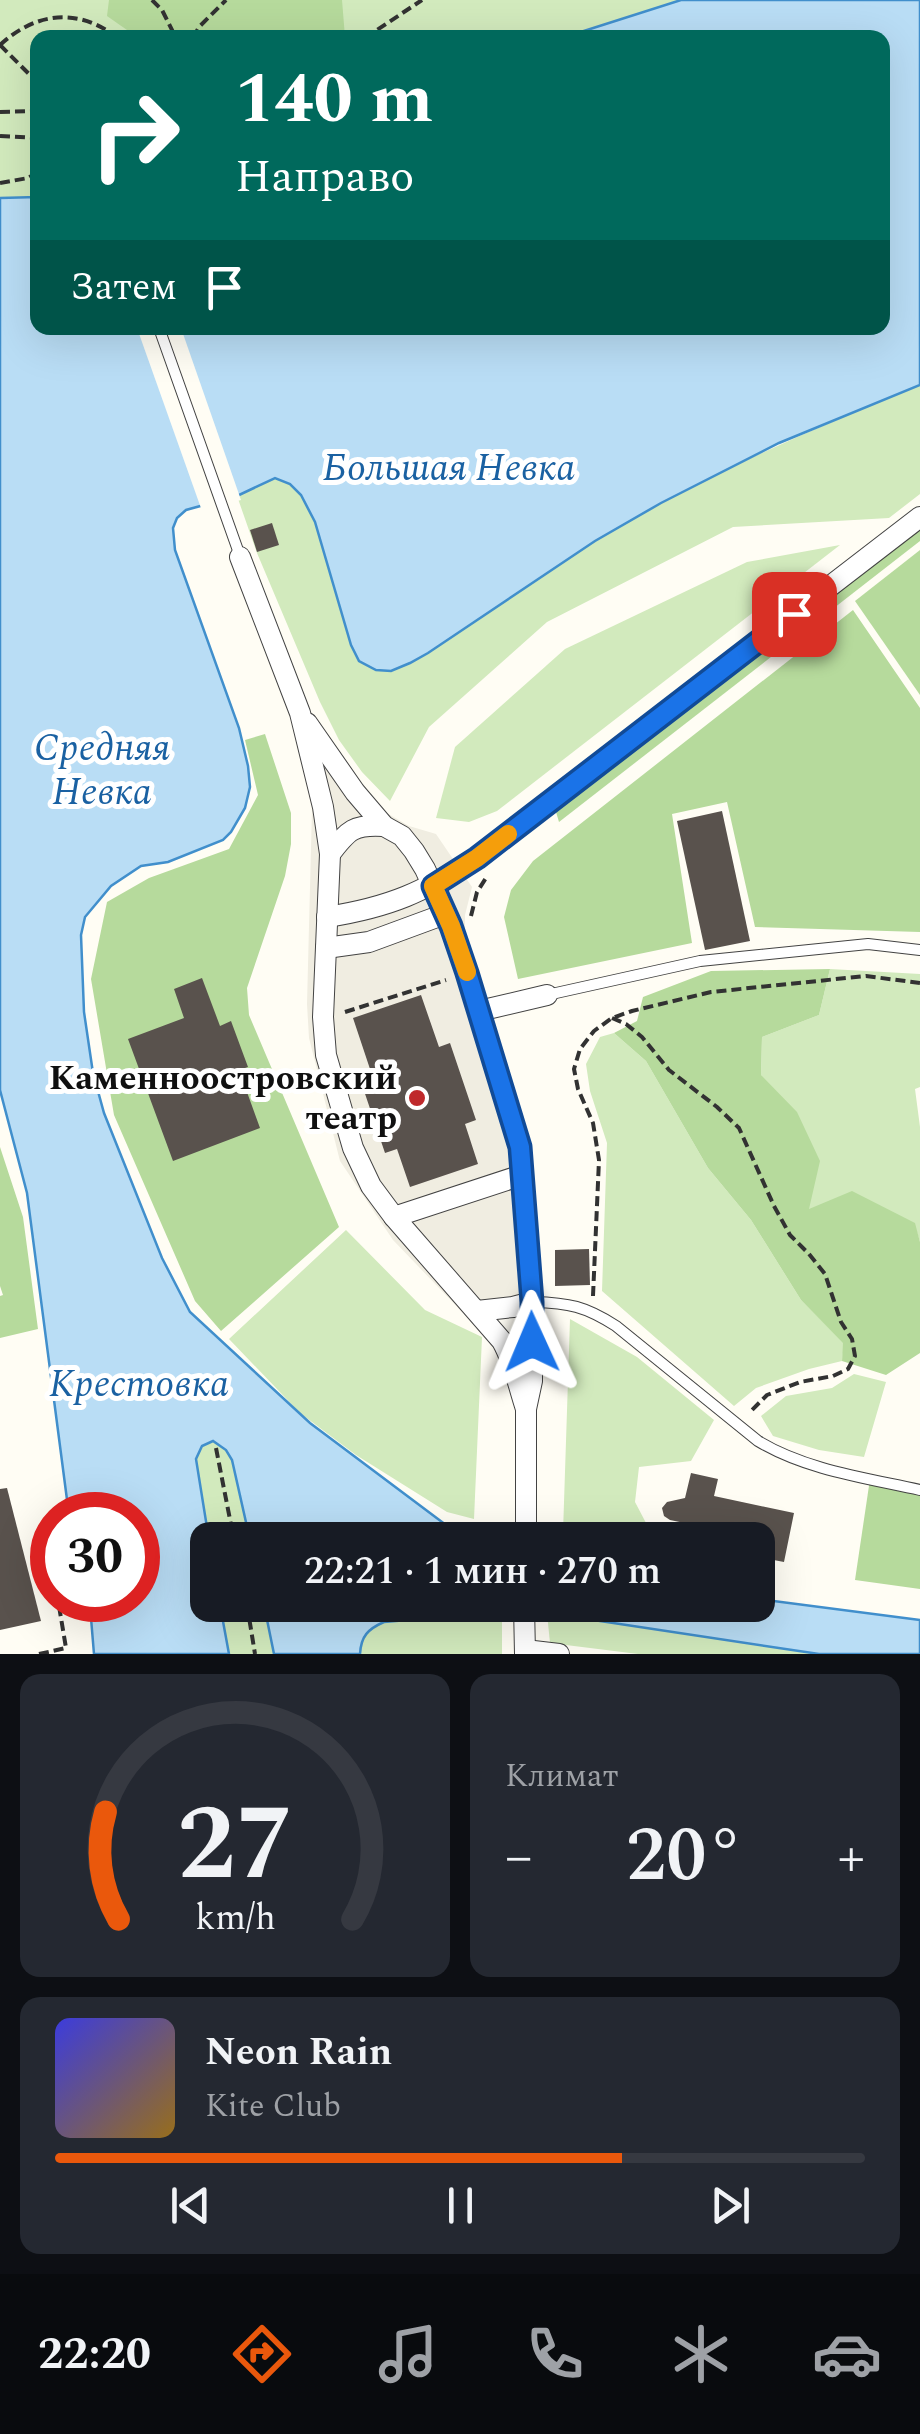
<!DOCTYPE html>
<html lang="ru">
<meta charset="utf-8">
<style>
body{margin:0;font-family:Spectral,serif;background:#242831;color:#f1f3f6;height:100vh;display:flex;flex-direction:column;font-size:38px;white-space:nowrap}
*{box-sizing:border-box;margin:0}
p{font-size:32px;color:#9ea1a6}
.icon{flex:none;width:55px;height:55px;fill:none;stroke:currentColor;stroke-width:2;stroke-linecap:round;stroke-linejoin:round}
.map{position:relative;height:1654px;overflow:hidden}
.details{display:flex;flex-direction:column;gap:20px;padding:20px;background:#0d0f14;flex:1}
.details>*{flex:none}
.top-card{position:absolute;left:30px;top:30px;width:860px;height:305px;border-radius:20px;box-shadow:0 10px 40px #0002;background:#00695c;color:#fff;overflow:hidden}
.speed{position:absolute;left:30px;top:1492px;display:flex;gap:20px;font-size:50px;font-weight:700;text-align:center}
.speed>*{display:grid;place-content:center;width:130px;height:130px;border-radius:50%;background:#171b24;box-shadow:0 10px 40px #0002;line-height:1}
.speed .limit{border:15px solid #d22;background:#fff;color:#111}
.pin{position:absolute;display:grid;place-items:center;width:85px;height:85px;color:#fff;margin:-42px;border-radius:20px;box-shadow:0 5px 15px #0006}
.me{position:absolute;width:110px;margin:-55px;rotate:359deg;stroke-linejoin:round;filter:drop-shadow(0 0 8px #0008)}
.turn{display:flex;align-items:center;gap:35px;height:210px;padding:0 40px;font-size:45px}
.turn .icon{width:130px;height:130px;stroke-width:2.5}
.turn b{display:block;font-size:70px;line-height:85px}
.then{display:flex;align-items:center;height:95px;padding:0 40px;background:#0003;gap:20px;font-size:38px}
.big{font-size:75px;font-weight:600;line-height:1.1}
.details .tile{flex:1;display:flex;flex-direction:column;justify-content:center;gap:15px;min-width:0;padding:0 35px;border-radius:20px;background:#242831}
.details .dial{align-items:center;gap:0}
.dial svg{height:260px;overflow:visible;fill:none;stroke:#363941;stroke-width:7;stroke-linecap:round;text-anchor:middle}
.dial text{fill:#f1f3f6;stroke:none}
.song{display:flex;align-items:center;gap:30px}
.cover{width:120px;height:120px;border-radius:15px;background:linear-gradient(135deg,hsl(240 70% 55%),hsl(40 70% 35%))}
.played{height:10px;border-radius:5px;background:linear-gradient(90deg,#ea580c 70%,#363941 70%)}
.keys{display:flex;justify-content:space-around;direction:ltr}
.heat{display:flex;justify-content:space-between;align-items:center;font-size:55px;direction:ltr}
.details .tiles{flex:1;display:grid;gap:20px;grid-template-columns:1fr 1fr}
.tile:last-child{grid-column:span 2}
.trip{position:absolute;left:190px;top:1522px;width:585px;height:100px;border-radius:20px;background:#171b24;box-shadow:0 10px 40px #0002;font-weight:600;line-height:100px;text-align:center}
.menu{display:flex;height:160px;justify-content:space-around;align-items:center;background:#090b0e;color:#9ea1a6}
.menu .icon{width:70px;height:70px}
.menu .on{color:#ea580c}
.menu b{font-size:45px;color:#f1f3f6}
.map>svg:first-child{display:block}
.green{fill:#d2eabd}
.forest{fill:#b6da9c}
.plaza{fill:#f0ede1}
.water{fill:#b9ddf5;stroke:#418fcc;stroke-width:2.5}
.pier{fill:#fffdf4}
.building{fill:#59524d}
.lines{fill:none;stroke-linecap:round;stroke-linejoin:round}
.lane-casing{stroke:#434343;stroke-width:12}
.street-casing{stroke:#434343;stroke-width:22}
.path{stroke:#323232;stroke-width:4;stroke-dasharray:10 5;stroke-linecap:butt}
.lane{stroke:#fff;stroke-width:10}
.street{stroke:#fff;stroke-width:20}
.route-casing{stroke:#114b97;stroke-width:25}
.route{stroke:#1a73e8;stroke-width:18}
.slow{stroke:#f59e0b;stroke-width:18}
.poi-dot{fill:#bf292b;stroke:#fff;stroke-width:4}
.labels{text-anchor:middle;dominant-baseline:central;stroke-width:10;stroke-linejoin:round;paint-order:stroke}
.poi-label{font-size:35px;font-weight:bold;fill:#101010;stroke:#fff;text-anchor:end}
.water-label{font-size:38px;font-style:italic;fill:#1a61a2;stroke:#fff}
</style>
<div class="map">
<svg width="920" height="1654" viewBox="0 0 920 1654">
<rect width="100%" height="100%" fill="#fffdf4"/>
<g class="green">
<path d="M 0,0 L 681,0 L 565,37 L 38,38 L 37,197 L 0,198 Z"/>
<path d="M 920,385 L 920,494 L 889,518 L 733,527 L 547,622 L 429,727 L 390,801 L 362,772 L 339,740 L 320,702 L 257,553 L 237,496 L 276,478 L 290,483 L 301,495 L 315,522 L 351,645 L 428,653 C 483,616 538,576 594,541 C 697,478 809,431 920,385 Z"/>
<path d="M 840,545 L 497,811 L 469,822 L 436,818 L 455,747 L 565,649 L 747,562 Z"/>
<path d="M 830,969 L 920,974 L 920,1087 L 915,1089 L 920,1127 L 920,1242 L 914,1223 L 809,1210 L 761,1075 L 762,1037 L 819,1015 Z"/>
<path d="M 614,1033 L 646,1061 L 708,1168 L 751,1220 L 801,1300 L 844,1343 L 842,1361 L 809,1369 L 756,1388 L 734,1406 L 602,1291 L 607,1143 L 590,1091 L 586,1064 L 600,1037 Z"/>
<path d="M 346,1230 L 425,1310 L 482,1337 L 474,1519 L 447,1512 L 356,1455 L 300,1413 L 229,1339 Z"/>
<path d="M 570,1319 L 637,1357 L 714,1420 L 691,1461 L 639,1467 L 635,1502 L 655,1540 L 617,1540 L 563,1533 Z"/>
<path d="M 854,1374 L 886,1382 L 864,1457 L 819,1450 L 773,1436 L 761,1416 L 786,1396 L 832,1388 Z"/>
<path d="M 213,1440 L 226,1450 L 232,1460 L 250,1540 L 209,1540 L 196,1459 L 202,1446 Z"/>
<path d="M 220,1605 L 264,1605 L 274,1654 L 229,1654 Z"/>
<path d="M 502,1612 L 502,1654 L 360,1654 C 361,1636 368,1628 384,1622 Z"/>
<path d="M 547,1613 L 819,1654 L 638,1654 L 550,1643 Z"/>
</g>
<g class="forest">
<path d="M 109,0 L 342,0 L 345,37 L 132,37 L 127,30 L 107,16 Z"/>
<path d="M 920,526 L 920,541 L 559,822 L 556,812 Z"/>
<path d="M 920,550 L 920,695 L 855,601 Z"/>
<path d="M 853,610 L 920,708 L 920,932 L 755,927 L 727,802 L 672,814 L 692,943 L 518,979 L 504,917 L 511,890 L 533,861 Z"/>
<path d="M 265,734 L 291,813 L 291,844 L 285,876 L 247,988 L 249,1015 L 339,1227 L 221,1331 L 195,1301 L 114,1115 L 91,979 L 107,902 L 149,878 L 229,849 L 258,795 L 245,740 Z"/>
<path d="M 830,969 L 819,1015 L 762,1037 L 761,1075 L 797,1112 L 820,1161 L 809,1209 L 852,1191 L 915,1223 L 920,1242 L 920,1353 L 886,1375 L 842,1361 L 843,1343 L 801,1300 L 751,1220 L 708,1168 L 646,1061 L 614,1033 L 637,1021 L 643,997 L 711,971 Z"/>
<path d="M 0,1147 L 23,1217 L 38,1329 L 0,1338 L 0,1296 L 3,1295 L 0,1286 Z"/>
<path d="M 870,1479 L 920,1490 L 920,1589 L 855,1580 Z"/>
</g>
<path class="plaza" d="M 335,752 L 380,809 L 409,826 L 436,834 L 472,887 L 465,915 L 465,944 L 529,1146 L 537,1312 L 463,1313 L 393,1240 L 340,1161 L 309,1038 L 307,1004 L 312,809 L 303,765 Z"/>
<g class="water">
<path d="M 681,0 L 920,0 L 920,385 L 779,443 L 661,503 L 595,541 L 428,653 L 410,663 L 391,671 L 376,670 L 359,661 L 351,645 L 315,522 L 301,495 L 290,484 L 275,478 L 237,496 L 186,510 L 177,518 L 173,528 L 175,550 L 239,728 L 248,766 L 250,787 L 245,808 L 231,832 L 223,840 L 168,862 L 141,866 L 111,886 L 85,917 L 81,935 L 84,1012 L 93,1073 L 104,1113 L 162,1258 L 190,1312 L 310,1423 L 466,1540 L 250,1540 L 232,1460 L 226,1450 L 213,1441 L 202,1446 L 196,1459 L 209,1540 L 208,1605 L 220,1605 L 229,1654 L 94,1654 L 91,1618 L 85,1600 L 138,1600 L 138,1515 L 69,1515 L 27,1193 L 0,1090 L 0,198 L 37,197 L 38,328 L 882,328 L 882,38 L 565,37 Z"/>
<path d="M 758,1599 L 920,1620 L 920,1654 L 819,1654 L 547,1613 L 502,1612 L 384,1622 C 368,1629 361,1636 360,1654 L 274,1654 L 264,1605 L 758,1605 Z"/>
</g>
<path class="pier" d="M 137,328 L 181,328 L 241,500 L 202,511 Z"/>
<g class="building">
<path d="M 272,523 L 279,545 L 257,552 L 250,530 Z"/>
<path d="M 722,811 L 750,941 L 705,950 L 677,821 Z"/>
<path d="M 202,978 L 220,1026 L 231,1021 L 248,1067 L 239,1070 L 260,1128 L 173,1161 L 128,1039 L 184,1018 L 174,989 Z"/>
<path d="M 421,995 L 439,1047 L 450,1043 L 476,1120 L 465,1124 L 478,1164 L 410,1187 L 397,1149 L 385,1153 L 359,1076 L 371,1072 L 353,1018 Z"/>
<path d="M 589,1249 L 590,1285 L 555,1286 L 555,1250 Z"/>
<path d="M 691,1473 L 718,1479 L 714,1496 L 794,1513 L 784,1562 L 758,1557 L 758,1540 L 738,1540 L 721,1536 L 720,1540 L 696,1540 L 699,1526 L 670,1520 L 664,1516 L 662,1508 L 667,1502 L 685,1498 Z"/>
<path d="M 7,1488 L 41,1621 L 0,1630 L 0,1489 Z"/>
</g>
<g class="lines">
<g class="lane-casing">
<g id="lane">
<path d="M 159,328 L 240,556"/>
<path d="M 547,995 L 700,961 L 868,944 L 920,950"/>
<path d="M 533,1302 C 569,1303 585,1306 616,1326 L 758,1441 C 806,1470 866,1478 920,1490"/>
</g>
</g>
<g class="street-casing">
<g id="street">
<path d="M 240,557 L 300,713 L 323,807 L 330,854 L 323,1017 L 326,1055 L 353,1148 L 371,1186 L 394,1217 L 502,1341 C 514,1362 518,1385 526,1409"/>
<path d="M 307,723 L 355,792 L 384,826 L 402,836 L 414,851 L 425,869 L 451,926 L 467,973 L 520,1147 L 532,1302 L 532,1381 L 526,1409 L 526,1540"/>
<path d="M 330,854 C 348,830 354,824 384,826"/>
<path d="M 327,917 C 391,907 423,892 477,858 L 920,517"/>
<path d="M 326,948 L 369,942 L 445,914"/>
<path d="M 479,1011 L 547,995"/>
<path d="M 394,1217 L 522,1175"/>
<path d="M 477,1311 L 513,1307 L 532,1302"/>
<path d="M 524,1605 L 525,1654"/>
<path d="M 525,1650 L 559,1654"/>
</g>
</g>
<g class="path">
<path d="M 152,0 L 162,10 L 176,38"/>
<path d="M 193,38 L 199,27 L 226,0"/>
<path d="M 365,38 L 422,0"/>
<path d="M 0,45 C 36,12 78,7 118,38"/>
<path d="M 0,45 L 38,83"/>
<path d="M 0,112 L 38,111"/>
<path d="M 0,136 L 38,138"/>
<path d="M 0,183 L 28,178 L 38,172"/>
<path d="M 471,916 L 477,892 L 486,878"/>
<path d="M 345,1012 L 446,980"/>
<path d="M 612,1018 L 626,1024 L 642,1037 L 669,1070 L 717,1107 L 739,1128 L 774,1206 L 790,1235 L 809,1254 L 825,1274 L 841,1322 L 852,1339 L 855,1356 L 848,1369 L 833,1376 L 800,1382 L 767,1395 L 749,1413"/>
<path d="M 593,1296 L 599,1160 L 593,1123 L 578,1089 L 574,1069 L 580,1049 L 594,1031 L 612,1018 L 632,1011 L 711,992 L 866,976 L 920,983"/>
<path d="M 216,1448 L 234,1540"/>
<path d="M 247,1605 L 255,1654"/>
<path d="M 39,1654 L 66,1648 L 58,1600"/>
</g>
<use href="#lane" class="lane"/>
<use href="#street" class="street"/>
</g>
<g class="lines">
<g class="route-casing">
<path id="route" d="M 532,1342 L 532,1302 L 520,1147 L 467,973 L 451,926 L 433,886 L 477,858 L 794,614"/>
</g>
<use href="#route" class="route"/>
<path class="slow" d="M 467,972 L 451,926 L 433,886 L 477,858 L 508,834"/>
</g>
<circle class="poi-dot" cx="417" cy="1098" r="10"/>
<g class="labels">
<g class="poi-label">
<text x="397" y="1078">Каменноостровский<tspan x="397" dy="40">театр</tspan></text>
</g>
<g class="water-label">
<text x="449" y="469">Большая Невка</text>
<text x="102" y="749">Средняя<tspan x="102" dy="44">Невка</tspan></text>
<text x="139" y="1385">Крестовка</text>
</g>
</g>
</svg>
<div class="speed"><div class="limit">30</div></div>
<div class="pin" style="left:794px;top:614px;background:#d93025"><svg class="icon" aria-label="arrive" viewBox="0 0 24 24"><path d="M6 21V4h12l-3 4 3 4H6"/></svg></div>
<svg class="me" style="left:532px;top:1342px" viewBox="-20 -20 40 40"><path d="M0-17L14 15 0 8-14 15z" fill="#1a73e8" stroke="#fff" stroke-width="4"/></svg>
<div class="trip">22:21 · 1 мин · 270 m</div>
<div class="top-card">
<div class="turn"><svg class="icon" aria-label="right" viewBox="0 0 24 24"><path d="M7 20v-9h11M14 6l5 5-5 5"/></svg><div><b>140 m</b>Направо</div></div>
<div class="then">Затем<svg class="icon" aria-label="arrive" viewBox="0 0 24 24"><path d="M6 21V4h12l-3 4 3 4H6"/></svg></div>
</div>
</div>
<section class="details">
<div class="tiles">
<div class="tile dial"><svg viewBox="0 0 100 80">
<path d="M14 69A42 42 0 1 1 86 69"/>
<path d="M14 69A42 42 0 0 1 10 36" stroke="#ea580c"/>
<text x="50" y="56" font-size="32" font-weight="700">27</text>
<text x="50" y="72" font-size="11">km/h</text>
</svg></div>
<div class="tile"><p>Климат</p>
<div class="heat"><a>−</a><b class="big">20°</b><a>+</a></div>
</div>
<div class="tile">
<div class="song"><i class="cover"></i><div><b>Neon Rain</b><p>Kite Club</p></div></div>
<div class="played"></div>
<div class="keys"><svg class="icon" aria-label="previous" viewBox="0 0 24 24"><path d="M18 5L8 12l10 7zM5 5v14"/></svg><svg class="icon" aria-label="pause" viewBox="0 0 24 24"><path d="M8 5v14M16 5v14"/></svg><svg class="icon" aria-label="next" viewBox="0 0 24 24"><path d="M6 5l10 7-10 7zM19 5v14"/></svg></div>
</div>
</div>
</section>
<nav class="menu">
<b>22:20</b>
<svg class="icon on" aria-label="directions" viewBox="0 0 24 24"><path d="M12 3l9 9-9 9-9-9zM9 14v-3h6M13 9l2 2-2 2"/></svg>
<svg class="icon" aria-label="music" viewBox="0 0 24 24"><path d="M9 18V5l10-2v13"/><circle cx="6" cy="18" r="3"/><circle cx="16" cy="16" r="3"/></svg>
<svg class="icon" aria-label="phone" viewBox="0 0 24 24"><path d="M5 4h4l2 5-3 2q2 4 5 5l2-3 5 2v4C11 20 4 13 5 4z"/></svg>
<svg class="icon" aria-label="climate" viewBox="0 0 24 24"><path d="M12 3v18M4 7l16 10M4 17L20 7"/></svg>
<svg class="icon" aria-label="car" viewBox="0 0 24 24"><path d="M5 17H2v-5l4-1 3-4h7l3 4 3 1v5h-3M9 17h6M6 11h13"/><circle cx="7" cy="17" r="2"/><circle cx="17" cy="17" r="2"/></svg>
</nav>
